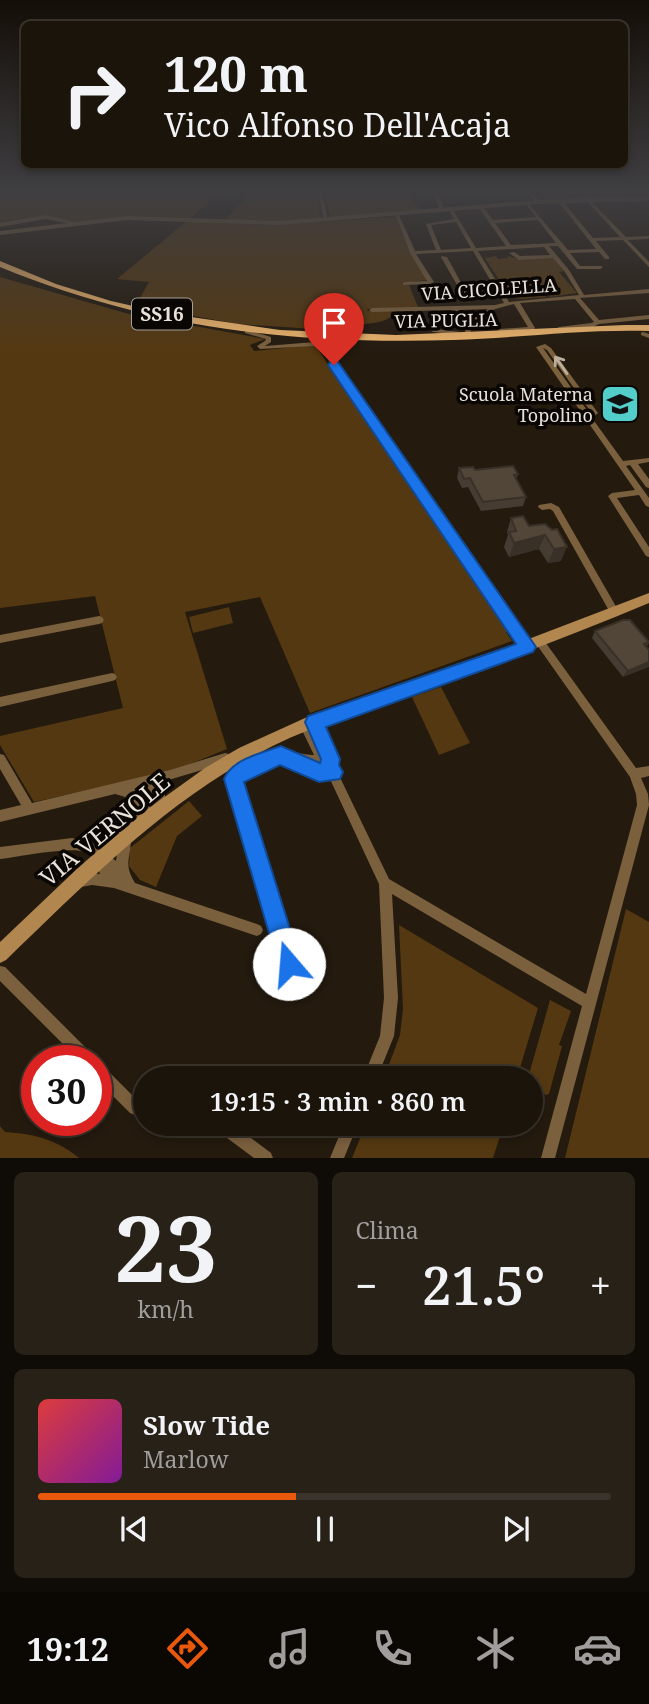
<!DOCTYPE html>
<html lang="it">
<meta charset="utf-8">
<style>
body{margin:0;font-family:"Noto Serif",serif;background:#282118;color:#f1f3f6;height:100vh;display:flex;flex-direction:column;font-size:26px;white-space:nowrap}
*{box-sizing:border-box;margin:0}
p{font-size:23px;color:#a09e9c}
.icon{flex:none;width:38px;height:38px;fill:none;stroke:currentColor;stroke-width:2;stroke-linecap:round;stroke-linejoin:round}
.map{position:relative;height:1158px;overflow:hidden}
.drawer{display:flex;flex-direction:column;gap:14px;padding:14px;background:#0f0b06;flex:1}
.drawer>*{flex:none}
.banner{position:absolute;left:21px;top:21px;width:607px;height:147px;border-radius:10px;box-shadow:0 4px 10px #0003,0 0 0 2px #39332b;background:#1b140a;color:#f1f3f6;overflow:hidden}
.speed{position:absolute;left:21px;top:1045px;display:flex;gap:14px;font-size:35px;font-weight:700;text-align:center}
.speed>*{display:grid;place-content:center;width:91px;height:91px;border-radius:50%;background:#1b140a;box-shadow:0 4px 10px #0003,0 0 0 2px #39332b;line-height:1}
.speed .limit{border:10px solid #d22;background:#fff;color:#111}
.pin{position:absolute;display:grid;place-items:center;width:60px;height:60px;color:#fff;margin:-72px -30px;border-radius:50% 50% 50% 0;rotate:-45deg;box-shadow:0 0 7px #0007}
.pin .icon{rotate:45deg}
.me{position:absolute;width:77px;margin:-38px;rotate:342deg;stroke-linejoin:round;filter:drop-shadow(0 0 5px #0008)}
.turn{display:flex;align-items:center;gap:24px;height:147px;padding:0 28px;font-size:32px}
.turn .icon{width:91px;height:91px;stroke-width:2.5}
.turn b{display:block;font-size:49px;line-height:60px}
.big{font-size:52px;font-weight:600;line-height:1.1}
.drawer .card{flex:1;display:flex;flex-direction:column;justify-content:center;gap:10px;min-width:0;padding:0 24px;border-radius:10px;background:#282118}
.drawer .dial{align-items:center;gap:0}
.dial b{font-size:91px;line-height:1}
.song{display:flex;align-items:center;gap:21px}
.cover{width:84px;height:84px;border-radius:10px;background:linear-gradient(135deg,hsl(0 70% 55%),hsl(290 70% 35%))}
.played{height:7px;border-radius:4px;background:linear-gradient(90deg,#ea580c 45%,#39332b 45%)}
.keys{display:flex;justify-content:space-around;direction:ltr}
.heat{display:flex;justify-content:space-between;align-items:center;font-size:38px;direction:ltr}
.drawer .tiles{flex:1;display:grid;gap:14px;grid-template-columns:1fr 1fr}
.card:last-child{grid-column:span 2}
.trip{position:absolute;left:133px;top:1066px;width:410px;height:70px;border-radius:35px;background:#1b140a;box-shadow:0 4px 10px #0003,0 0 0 2px #39332b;font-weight:600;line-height:70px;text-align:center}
.tabs{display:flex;height:112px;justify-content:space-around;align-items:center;background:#0b0804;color:#a09e9c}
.tabs .icon{width:49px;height:49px}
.tabs .on{color:#ea580c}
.tabs b{font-size:32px;color:#f1f3f6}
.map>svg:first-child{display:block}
.green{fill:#543811}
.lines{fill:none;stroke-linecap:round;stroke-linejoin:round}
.minor{fill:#7b603e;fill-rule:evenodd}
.tertiary{fill:#7b603e;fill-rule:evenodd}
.secondary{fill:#b2864f;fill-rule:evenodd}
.trunk{fill:#ecb46c;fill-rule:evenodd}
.wall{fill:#473c31}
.shaded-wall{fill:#393128}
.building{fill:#524639;stroke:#393128;stroke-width:2}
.oneway{stroke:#bdae9c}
.route{fill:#1a73e8;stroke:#114b97;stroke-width:2}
.labels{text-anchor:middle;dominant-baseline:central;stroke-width:7;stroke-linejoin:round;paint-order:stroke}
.far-street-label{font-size:18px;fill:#e9e2da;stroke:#0a0603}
.far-poi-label{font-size:18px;fill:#e9e2da;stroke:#0a0603;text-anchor:end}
.shield{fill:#0a0603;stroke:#a6a09a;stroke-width:2}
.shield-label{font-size:19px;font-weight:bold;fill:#e9e2da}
.near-street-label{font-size:24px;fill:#e9e2da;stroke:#0a0603}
</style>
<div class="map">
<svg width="649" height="1158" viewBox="0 0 649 1158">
<rect width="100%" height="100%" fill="#241a0e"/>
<g class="green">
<path d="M 0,191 L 181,191 L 212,194 L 206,205 L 190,218 L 136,216 L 79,223 L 45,215 L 0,224 Z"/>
<path d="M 252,191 L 264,191 L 267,195 L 287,192 L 316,193 L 321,219 L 259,222 L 225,220 Z"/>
<path d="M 324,191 L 407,191 L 421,212 L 330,218 Z"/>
<path d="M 545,191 L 626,191 L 629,198 L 545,201 Z"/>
<path d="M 396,217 L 407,246 L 427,280 L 402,283 L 409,285 L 418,307 L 367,309 L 368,311 L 390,311 L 393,315 C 381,327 359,320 345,331 L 237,324 L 136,305 L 149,282 L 117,279 L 187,221 L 265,225 Z"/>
<path d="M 496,256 L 498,259 L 507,258 L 508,256 L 521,260 L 553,257 L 564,271 L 559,272 L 577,293 L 550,297 L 544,293 L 546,297 L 520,299 L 510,297 L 485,258 Z"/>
<path d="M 0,277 L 129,314 L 265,339 L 250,345 L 254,351 L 315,345 L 508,631 L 506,632 L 512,641 L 310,713 L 260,597 L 185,612 L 227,749 L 173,771 L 34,802 L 0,745 L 0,736 L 123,708 L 95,596 L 0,608 Z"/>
<path d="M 229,607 L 233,623 L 193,633 L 189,617 Z"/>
<path d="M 441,687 L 470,743 L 439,755 L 412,697 Z"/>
<path d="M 189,801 L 202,816 L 177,836 L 156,887 L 140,880 L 129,866 L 130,848 Z"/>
<path d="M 626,909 L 649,922 L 649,1158 L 565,1158 Z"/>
<path d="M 399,925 L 538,1008 L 517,1078 L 384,1078 L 400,1035 L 403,1009 Z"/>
<path d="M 550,1000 L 571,1011 L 559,1045 L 562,1046 L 549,1094 L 546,1095 L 530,1086 L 528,1078 Z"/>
<path d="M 366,1124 L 504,1124 L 493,1158 L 352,1158 Z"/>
<path d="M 0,1126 L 5,1132 C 34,1134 56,1139 79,1158 L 0,1158 Z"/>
</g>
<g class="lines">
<g class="minor">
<path d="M 289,191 L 322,191 L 328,221 L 324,220 L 318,193 L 291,192 Z"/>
<path d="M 406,191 L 436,191 L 445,211 L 441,212 L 432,192 L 408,192 Z"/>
<path d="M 524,191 L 529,191 L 540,201 L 540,203 L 536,203 Z"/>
<path d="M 588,198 L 626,237 L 649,236 L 649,238 L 647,239 L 628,240 L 649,262 L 649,267 L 623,240 L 596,241 L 609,257 L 609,259 L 605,259 L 599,252 L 570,253 L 580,266 L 602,266 L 602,268 L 600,269 L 577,269 L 558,246 L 549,246 L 569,270 L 584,295 L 649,289 L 649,293 L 580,298 L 599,320 L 649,315 L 649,319 L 599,324 L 593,327 L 561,330 L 558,328 L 559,327 L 591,323 L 594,322 L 575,299 L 520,303 L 535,328 L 534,329 L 498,332 L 497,331 L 500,329 L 528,327 L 514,304 L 495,309 L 473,324 L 470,333 L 465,332 L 468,322 L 488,309 L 460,310 L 437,325 L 436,329 L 460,332 L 460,334 L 458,335 L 433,332 L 430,330 L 432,323 L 452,310 L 372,312 L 369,310 L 372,308 L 495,305 L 504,303 L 473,251 L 416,254 L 434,282 L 431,284 L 403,285 L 403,283 L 405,282 L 427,281 L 410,253 L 395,214 L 399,215 L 415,251 L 436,250 L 426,224 L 454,219 L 449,210 L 451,209 L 453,210 L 476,248 L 506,246 L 479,208 L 483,207 L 493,220 L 536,217 L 525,203 L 527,202 L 568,250 L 596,249 L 557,200 L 561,199 L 593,238 L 620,237 L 586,200 L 586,199 ZM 538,220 L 556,243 L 511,245 L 495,223 ZM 456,222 L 471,248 L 441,250 L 431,225 ZM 544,247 L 550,255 L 520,256 L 514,252 L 509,253 L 519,260 L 553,258 L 565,272 L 579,295 L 509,302 L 478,251 Z"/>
<path d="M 442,256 L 447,257 L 465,290 L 475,293 L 493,291 L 495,292 L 495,294 L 475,297 L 461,292 L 441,257 Z"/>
<path d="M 247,330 L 271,337 L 271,342 L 265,346 L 315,342 L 325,347 L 530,644 L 532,647 L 530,650 L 527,651 L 524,650 L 321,349 L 314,346 L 260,349 L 257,346 L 265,341 L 266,339 L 245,333 L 245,331 Z"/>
<path d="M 643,332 L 649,334 L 649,338 L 641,335 L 641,333 Z"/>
<path d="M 545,344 L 551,348 L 598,413 L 592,418 L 623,461 L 649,458 L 649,462 L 638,464 L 649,479 L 649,488 L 646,487 L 630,465 L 626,466 L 649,498 L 649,507 L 646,506 L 639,495 L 617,498 L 649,547 L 649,557 L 646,556 L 608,496 L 612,493 L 635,490 L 536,347 ZM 543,348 L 547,350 L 591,412 L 589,413 Z"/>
<path d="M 551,503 L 559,507 L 618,610 L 620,613 L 618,616 L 612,616 L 553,511 L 550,509 L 542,510 L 538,507 L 539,505 Z"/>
<path d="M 99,616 L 102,617 L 104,620 L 102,623 L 99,624 L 0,643 L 0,635 Z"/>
<path d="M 540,638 L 543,639 L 636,768 L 649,766 L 649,776 L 641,778 L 648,794 L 649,805 L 555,1158 L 541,1158 L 582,1006 L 392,894 L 398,998 L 394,1036 L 377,1078 L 363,1078 L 380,1036 L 384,998 L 379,884 L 329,777 L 319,777 L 295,766 L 294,762 C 273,758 257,766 241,779 L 239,781 L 296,964 L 295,969 L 290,970 L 285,969 L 228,779 C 235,765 264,750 280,750 C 292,750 302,755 314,755 L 300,726 L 301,723 L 305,721 L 309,723 L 313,732 L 309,722 L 310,719 L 314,717 L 318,719 L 336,759 L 334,765 L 389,879 L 586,994 L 637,805 L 636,794 L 630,777 L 537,645 L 535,642 L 537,639 Z"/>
<path d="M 112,673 L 115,674 L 117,677 L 115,680 L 112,681 L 0,707 L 0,697 Z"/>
<path d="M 225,753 L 229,754 L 230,758 L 229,762 L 155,784 L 162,786 L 169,808 L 167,812 C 160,815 152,814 146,811 L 145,819 L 141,830 L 137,832 L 133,830 C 129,811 147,802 115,794 L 0,822 L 0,810 L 21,805 L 0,769 L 0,754 L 4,755 L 32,803 L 170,770 ZM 137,788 L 154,794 L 156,802 C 147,802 140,794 134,789 Z"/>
<path d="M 126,833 L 130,835 C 134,854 121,861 135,883 L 257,924 L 261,926 L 263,930 L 261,934 L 257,936 L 114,888 L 92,885 L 81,887 L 77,885 L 75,881 L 77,877 L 92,873 L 100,874 C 97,865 95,856 85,852 C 71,846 18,857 0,859 L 0,847 L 72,838 L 92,843 L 116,861 L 118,846 L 122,835 Z"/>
<path d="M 0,966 L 5,967 L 93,1055 L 95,1060 L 79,1060 L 0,981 Z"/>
<path d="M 96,1062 L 101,1064 L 140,1103 L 142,1108 L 140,1113 L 135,1115 L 130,1113 L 96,1079 Z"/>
<path d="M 213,1124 L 232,1124 L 271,1153 L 273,1158 L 254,1158 L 215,1129 Z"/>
<path d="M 344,1124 L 358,1124 L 344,1158 L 330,1158 Z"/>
</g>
<path class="tertiary" d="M 649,197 L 649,201 L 538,204 L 278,225 L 127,220 L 0,235 L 0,231 L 67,223 L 46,219 L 0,227 L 0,223 L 46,215 L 75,222 L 127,216 L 278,221 L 538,200 Z"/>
<path class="secondary" d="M 649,593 L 649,603 C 569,637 488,666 406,695 C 353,714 299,730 250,758 C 157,810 82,887 6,960 L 0,963 L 0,942 L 80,866 L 141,814 L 205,768 L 239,748 L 305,718 L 526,640 Z"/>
<path class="trunk" d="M 0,261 L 56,284 L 111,301 L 164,313 L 280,330 L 396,335 L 625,325 L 649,325 L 649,331 C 583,329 518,338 453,340 C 292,345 149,328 0,267 Z"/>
</g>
<g class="wall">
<path d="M 459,468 L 518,474 L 516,479 L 526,497 L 523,506 L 481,511 L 468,487 L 462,488 L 457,478 Z"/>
<path d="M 511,518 L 529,526 L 545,524 L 561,561 L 548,563 L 539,549 L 509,557 L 504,547 L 508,535 L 507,532 Z"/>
<path d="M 595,631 L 649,642 L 649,643 L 623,677 L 592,638 Z"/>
</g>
<g class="shaded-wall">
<path d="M 545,535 L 539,549 L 509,557 L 514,543 Z"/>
<path d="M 567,547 L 561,561 L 548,563 L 554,549 Z"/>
<path d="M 649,662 L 649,667 L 623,677 L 628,671 Z"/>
</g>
<g class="building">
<path d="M 513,466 L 518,474 L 514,475 L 526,497 L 483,502 L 470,478 L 464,479 L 459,468 L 473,467 L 475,470 Z"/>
<path d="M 523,516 L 529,526 L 545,524 L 552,530 L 557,529 L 567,547 L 554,549 L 545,535 L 514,543 L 509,532 L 516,531 L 511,518 Z"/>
<path d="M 623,620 L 630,620 L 649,642 L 644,644 L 649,650 L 649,662 L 628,671 L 595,631 Z"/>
</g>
<defs><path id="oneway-shaft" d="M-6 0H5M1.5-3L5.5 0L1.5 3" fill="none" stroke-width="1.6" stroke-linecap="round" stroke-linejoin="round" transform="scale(1.75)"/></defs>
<use class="oneway" href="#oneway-shaft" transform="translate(561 365) rotate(-125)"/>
<linearGradient id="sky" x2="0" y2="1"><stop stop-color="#140e08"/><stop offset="0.54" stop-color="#3f3e41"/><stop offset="1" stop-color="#3f3e41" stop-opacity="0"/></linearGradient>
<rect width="649" height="353" fill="url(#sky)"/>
<path class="route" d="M 330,362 L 338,362 L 536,647 L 533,652 L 326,727 L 340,759 L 339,765 L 343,772 L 340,779 L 319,782 L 280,765 L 244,782 L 301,964 L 298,972 L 289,976 L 281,972 L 278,964 L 224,779 C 232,759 262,753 281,746 L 320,763 L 321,759 L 305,722 L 308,716 L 516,644 L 328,365 Z"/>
<defs>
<g id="school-square" transform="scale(2.0125)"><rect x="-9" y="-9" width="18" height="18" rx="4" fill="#53cdc9" stroke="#0a0603"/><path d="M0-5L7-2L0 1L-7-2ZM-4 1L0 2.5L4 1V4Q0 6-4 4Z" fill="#111"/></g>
</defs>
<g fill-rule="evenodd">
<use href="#school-square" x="620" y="404"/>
</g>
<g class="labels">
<g class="far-street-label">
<text transform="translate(489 289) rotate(-4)">VIA CICOLELLA</text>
<text transform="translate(446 320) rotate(-1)">VIA PUGLIA</text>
</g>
<g class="far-poi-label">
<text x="593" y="394">Scuola Materna<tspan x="593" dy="21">Topolino</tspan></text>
</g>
<rect class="shield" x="132" y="298.5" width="60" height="31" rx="5"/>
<g class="shield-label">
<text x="162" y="314">SS16</text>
</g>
<g class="near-street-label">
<text transform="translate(104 829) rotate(-40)">VIA VERNOLE</text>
</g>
</g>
</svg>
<div class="speed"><div class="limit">30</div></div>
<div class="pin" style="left:334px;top:365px;background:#d93025"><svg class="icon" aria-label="arrive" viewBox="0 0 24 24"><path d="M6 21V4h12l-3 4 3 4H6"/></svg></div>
<svg class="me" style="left:289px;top:964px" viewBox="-20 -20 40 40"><circle r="19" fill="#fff"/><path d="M0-13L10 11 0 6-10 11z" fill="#1a73e8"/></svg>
<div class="trip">19:15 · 3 min · 860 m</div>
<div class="banner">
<div class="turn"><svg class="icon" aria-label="right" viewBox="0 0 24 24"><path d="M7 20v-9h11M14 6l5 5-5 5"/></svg><div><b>120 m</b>Vico Alfonso Dell'Acaja</div></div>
</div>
</div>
<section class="drawer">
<div class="tiles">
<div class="card dial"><b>23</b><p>km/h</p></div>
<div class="card"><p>Clima</p>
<div class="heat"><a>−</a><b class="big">21.5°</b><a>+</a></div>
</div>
<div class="card">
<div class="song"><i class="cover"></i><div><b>Slow Tide</b><p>Marlow</p></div></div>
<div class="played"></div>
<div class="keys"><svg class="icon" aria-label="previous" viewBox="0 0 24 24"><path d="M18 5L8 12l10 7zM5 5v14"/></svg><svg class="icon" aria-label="pause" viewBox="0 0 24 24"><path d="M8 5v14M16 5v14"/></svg><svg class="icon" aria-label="next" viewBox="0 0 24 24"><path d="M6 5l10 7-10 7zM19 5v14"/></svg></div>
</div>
</div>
</section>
<nav class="tabs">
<b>19:12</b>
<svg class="icon on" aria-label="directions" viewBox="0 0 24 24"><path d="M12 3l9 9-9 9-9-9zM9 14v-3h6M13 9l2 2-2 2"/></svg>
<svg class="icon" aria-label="music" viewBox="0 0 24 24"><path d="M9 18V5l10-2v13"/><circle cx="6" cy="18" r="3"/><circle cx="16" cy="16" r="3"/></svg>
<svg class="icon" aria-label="phone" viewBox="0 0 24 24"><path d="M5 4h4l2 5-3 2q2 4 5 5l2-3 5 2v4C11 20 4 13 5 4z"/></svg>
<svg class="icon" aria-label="climate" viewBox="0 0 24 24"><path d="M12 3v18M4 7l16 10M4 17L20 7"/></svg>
<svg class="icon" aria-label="car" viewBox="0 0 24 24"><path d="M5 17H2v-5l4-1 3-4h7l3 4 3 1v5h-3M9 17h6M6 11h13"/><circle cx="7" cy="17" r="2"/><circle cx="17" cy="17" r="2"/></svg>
</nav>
